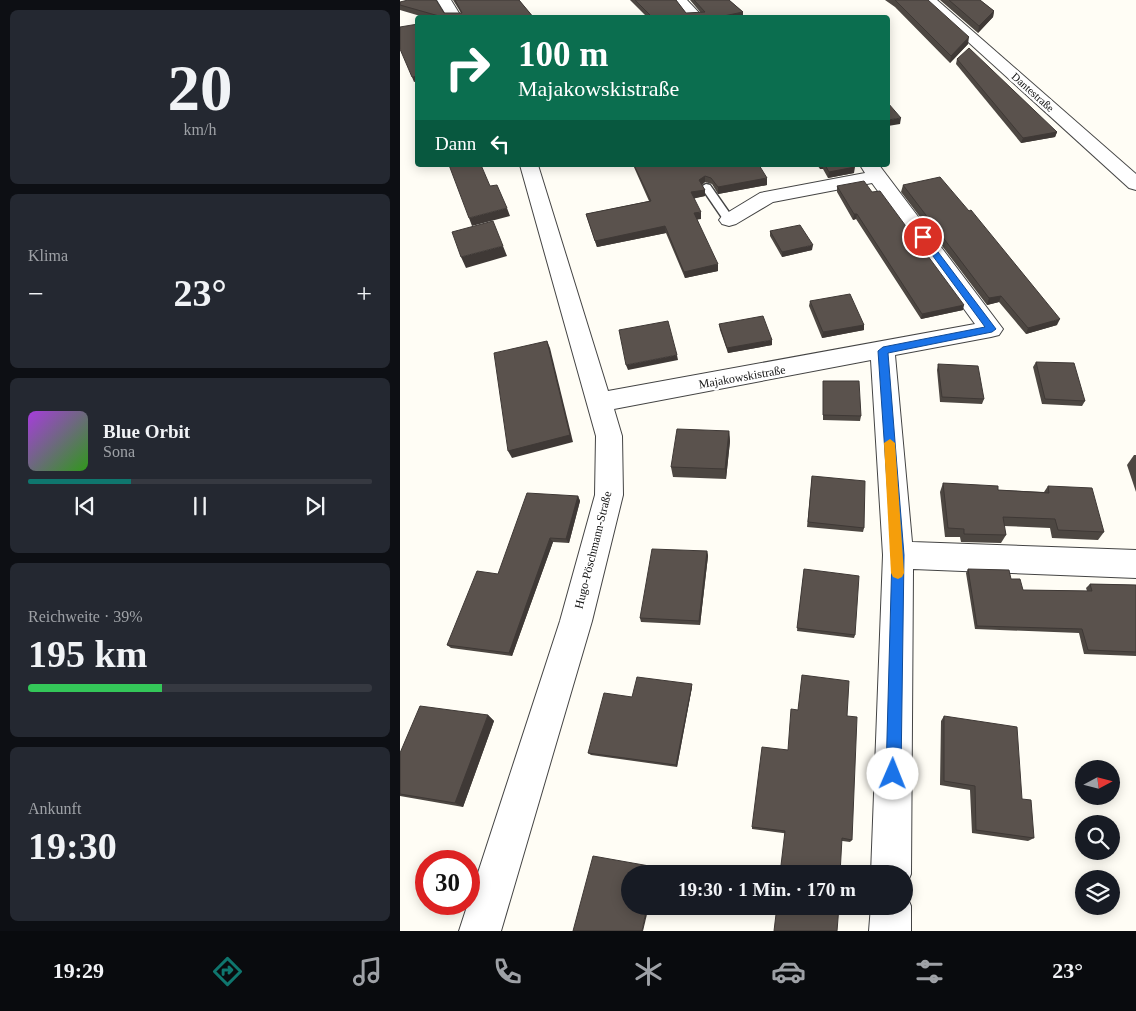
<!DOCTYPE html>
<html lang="de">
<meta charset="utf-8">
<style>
body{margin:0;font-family:Georgia,serif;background:#242831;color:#f1f3f6;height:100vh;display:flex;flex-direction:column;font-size:19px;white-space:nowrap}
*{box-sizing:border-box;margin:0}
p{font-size:16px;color:#9ea1a6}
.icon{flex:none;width:28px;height:28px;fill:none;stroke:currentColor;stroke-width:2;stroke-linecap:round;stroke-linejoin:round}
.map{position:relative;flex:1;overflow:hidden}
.details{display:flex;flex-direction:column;gap:10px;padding:10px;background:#0d0f14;width:400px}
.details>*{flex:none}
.hud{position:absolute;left:15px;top:15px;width:475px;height:152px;border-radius:5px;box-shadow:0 2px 12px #0003;background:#0b6e4f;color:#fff;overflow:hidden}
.needle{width:32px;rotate:83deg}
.buttons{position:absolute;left:675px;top:760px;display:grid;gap:10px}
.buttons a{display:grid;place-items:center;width:45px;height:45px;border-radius:50%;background:#171b24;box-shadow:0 2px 12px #0003;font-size:25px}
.speed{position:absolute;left:15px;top:850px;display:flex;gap:10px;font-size:25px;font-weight:700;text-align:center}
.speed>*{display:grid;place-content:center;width:65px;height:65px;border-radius:50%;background:#171b24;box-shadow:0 2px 12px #0003;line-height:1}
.speed .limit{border:8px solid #d22;background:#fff;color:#111}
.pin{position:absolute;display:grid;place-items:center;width:42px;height:42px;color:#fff;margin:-21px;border:2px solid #fff;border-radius:50%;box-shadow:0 1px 5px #0007}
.me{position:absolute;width:55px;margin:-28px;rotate:1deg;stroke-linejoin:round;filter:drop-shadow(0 0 4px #0008)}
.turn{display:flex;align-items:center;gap:18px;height:105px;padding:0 20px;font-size:22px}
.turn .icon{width:65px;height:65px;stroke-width:2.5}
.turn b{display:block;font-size:35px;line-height:42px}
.then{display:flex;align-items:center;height:48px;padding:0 20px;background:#0003;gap:10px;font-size:19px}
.big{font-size:38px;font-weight:700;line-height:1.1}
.details .widget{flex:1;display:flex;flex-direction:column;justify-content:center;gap:8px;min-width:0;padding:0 18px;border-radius:8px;background:#242831}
.details .dial{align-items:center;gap:0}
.dial b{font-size:65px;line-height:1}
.song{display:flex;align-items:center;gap:15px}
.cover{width:60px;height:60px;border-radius:8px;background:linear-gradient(135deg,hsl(280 70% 55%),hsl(110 70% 35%))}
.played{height:5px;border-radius:2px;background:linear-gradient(90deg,#0f766e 30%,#363941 30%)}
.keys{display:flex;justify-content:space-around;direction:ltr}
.heat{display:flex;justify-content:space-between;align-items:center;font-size:28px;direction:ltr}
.charge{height:8px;border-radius:4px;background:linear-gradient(90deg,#34c759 39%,#363941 0)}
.trip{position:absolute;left:221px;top:865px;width:292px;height:50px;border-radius:25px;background:#171b24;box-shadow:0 2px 12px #0003;font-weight:700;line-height:50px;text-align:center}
.tab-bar{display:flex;height:80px;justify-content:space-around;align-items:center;background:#090b0e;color:#9ea1a6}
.tab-bar .icon{width:35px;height:35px}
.tab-bar .on{color:#0f766e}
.tab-bar b{font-size:22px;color:#f1f3f6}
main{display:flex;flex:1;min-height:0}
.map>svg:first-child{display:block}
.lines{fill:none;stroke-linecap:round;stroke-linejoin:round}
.lane-casing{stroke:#444;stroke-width:3}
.street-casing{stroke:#444;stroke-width:2}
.lane{fill:#fff;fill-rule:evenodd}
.street{fill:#fff;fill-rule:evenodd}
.wall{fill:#4d4742}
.shaded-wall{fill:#3f3936}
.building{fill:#5a524d;stroke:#3f3936}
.route{fill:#1a73e8;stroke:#114b97}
.slow{fill:#f59e0b}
.labels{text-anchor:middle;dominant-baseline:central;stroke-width:5;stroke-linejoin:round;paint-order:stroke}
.far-street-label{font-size:11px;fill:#111;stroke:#fff}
.street-label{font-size:12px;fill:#111;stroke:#fff}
</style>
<main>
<section class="details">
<div class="widget dial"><b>20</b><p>km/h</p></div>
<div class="widget"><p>Klima</p>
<div class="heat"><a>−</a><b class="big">23°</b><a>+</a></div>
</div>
<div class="widget">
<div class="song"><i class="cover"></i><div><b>Blue Orbit</b><p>Sona</p></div></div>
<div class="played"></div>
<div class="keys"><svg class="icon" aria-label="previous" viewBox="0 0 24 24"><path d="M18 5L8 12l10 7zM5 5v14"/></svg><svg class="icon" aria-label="pause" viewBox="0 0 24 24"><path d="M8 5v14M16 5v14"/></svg><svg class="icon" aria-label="next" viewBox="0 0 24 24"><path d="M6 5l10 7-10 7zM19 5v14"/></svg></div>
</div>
<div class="widget"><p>Reichweite · 39%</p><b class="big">195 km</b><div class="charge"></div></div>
<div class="widget"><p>Ankunft</p><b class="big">19:30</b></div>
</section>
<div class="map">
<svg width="736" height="931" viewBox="0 0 736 931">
<rect width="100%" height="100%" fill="#fffdf5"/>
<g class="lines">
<g class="lane-casing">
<path id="lane" d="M 306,184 L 310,185 L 333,218 L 333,222 L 325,222 L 301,187 Z"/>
</g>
<g class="street-casing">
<g id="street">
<path d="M 37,0 L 51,0 L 62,18 L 48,18 Z"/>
<path d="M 272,0 L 287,0 L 304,18 L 288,18 Z"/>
<path d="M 522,0 L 537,0 L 736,174 L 736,190 L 729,188 Z"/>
<path d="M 120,165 L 138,165 L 208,391 L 575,324 L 472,183 L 373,202 L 336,224 L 329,226 L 322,224 L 319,220 L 322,216 L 360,193 L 465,173 L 460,165 L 479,165 L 603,329 L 599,335 L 591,337 L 495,355 L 512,542 L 736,550 L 736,578 L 513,569 L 511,874 L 505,888 L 505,874 L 471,874 L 483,555 L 471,360 L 214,409 L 222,436 L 223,495 L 192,621 L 101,931 L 59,931 L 160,621 L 195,495 L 196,436 Z"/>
<path d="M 505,892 L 511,906 L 511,931 L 469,931 L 471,906 L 505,906 Z"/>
</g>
</g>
<use href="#lane" class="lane"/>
<use href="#street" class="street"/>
</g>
<g class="wall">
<path d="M 53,0 L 119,0 L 134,18 L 27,18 L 0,10 L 0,2 L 44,13 L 61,13 Z"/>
<path d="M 230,0 L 276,0 L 286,13 L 301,13 L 290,0 L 329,0 L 343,12 L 343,18 L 248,18 Z"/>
<path d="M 485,0 L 528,0 L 568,44 L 550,63 L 495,7 Z"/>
<path d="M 540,0 L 580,0 L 594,11 L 593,17 L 578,33 Z"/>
<path d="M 557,59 L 657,132 L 655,137 L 621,143 L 556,64 Z"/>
<path d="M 233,165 L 359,165 L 367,185 L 318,194 L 312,184 L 305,182 L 302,185 L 305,190 L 305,196 L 294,198 L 301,219 L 297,219 L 318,271 L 285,278 L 266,233 L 197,247 L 186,214 L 249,201 Z"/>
<path d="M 417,165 L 454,165 L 454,173 L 428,178 L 423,169 L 420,169 Z"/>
<path d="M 503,185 L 657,325 L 626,334 L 599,302 L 587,305 L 501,192 Z"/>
<path d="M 437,186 L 472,192 L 563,310 L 521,319 L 456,219 L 453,220 L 437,192 Z"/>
<path d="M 370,231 L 412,250 L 382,257 L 370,236 Z"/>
<path d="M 410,301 L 464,325 L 464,330 L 422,338 L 409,306 Z"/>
<path d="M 319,324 L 372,345 L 328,353 L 320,330 Z"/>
<path d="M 636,362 L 685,401 L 682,406 L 642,404 L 633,367 Z"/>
<path d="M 538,364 L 584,399 L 582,404 L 540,402 L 537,370 Z"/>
<path d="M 423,381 L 461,416 L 460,421 L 423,420 Z"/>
<path d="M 329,431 L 330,441 L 326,479 L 273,477 L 271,467 Z"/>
<path d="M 734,455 L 736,455 L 736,492 L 727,465 Z"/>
<path d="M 412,476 L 464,528 L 463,532 L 407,527 Z"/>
<path d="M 543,483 L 598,490 L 644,492 L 648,486 L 704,532 L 698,540 L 652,538 L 650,528 L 604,526 L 606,535 L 601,543 L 561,542 L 560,537 L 545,537 L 540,492 Z"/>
<path d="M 178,496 L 180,501 L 169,543 L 153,542 L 112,656 L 51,648 L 47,645 L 98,574 Z"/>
<path d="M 307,551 L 308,556 L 300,625 L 241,622 L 240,618 Z"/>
<path d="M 404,569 L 455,635 L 454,638 L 397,631 Z"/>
<path d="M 568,569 L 611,579 L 623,590 L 687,591 L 686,588 L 690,584 L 736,585 L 736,656 L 684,654 L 679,633 L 575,629 L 566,573 Z"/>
<path d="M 292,687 L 277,767 L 191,755 L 188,753 L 232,697 Z"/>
<path d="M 88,715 L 94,721 L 63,807 L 0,796 L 0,753 Z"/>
<path d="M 447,716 L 452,840 L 450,842 L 352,829 L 352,827 Z"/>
<path d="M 544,716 L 622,799 L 634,838 L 628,841 L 572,833 L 570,790 L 540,785 L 541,721 Z"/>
</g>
<g class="shaded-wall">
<path d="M 594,11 L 593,17 L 578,33 L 579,26 Z"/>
<path d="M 343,12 L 343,18 L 314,18 Z"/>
<path d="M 569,37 L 568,44 L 550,63 L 551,56 Z"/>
<path d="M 18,76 L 18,81 L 14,82 L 12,77 Z"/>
<path d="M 501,118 L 500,124 L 488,126 L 488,120 Z"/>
<path d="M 657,132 L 655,137 L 621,143 L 623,138 Z"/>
<rect x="420" y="165" width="3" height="4"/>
<path d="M 455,167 L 454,173 L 428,178 L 429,172 Z"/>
<path d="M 305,176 L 305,182 L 299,187 L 299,180 Z"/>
<path d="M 367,178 L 367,185 L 318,194 L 318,187 Z"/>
<path d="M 305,190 L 305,196 L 292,199 L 291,192 Z"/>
<path d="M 107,208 L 110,216 L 72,226 L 69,218 Z"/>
<path d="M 301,212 L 301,219 L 295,220 L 294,213 Z"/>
<path d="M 454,214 L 457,214 L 456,219 L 453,220 Z"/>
<path d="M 265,226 L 266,233 L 197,247 L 195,241 Z"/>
<path d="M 413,245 L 412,250 L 382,257 L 382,252 Z"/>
<path d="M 103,246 L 107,256 L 66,268 L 61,257 Z"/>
<path d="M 318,264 L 318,271 L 285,278 L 284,272 Z"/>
<path d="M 601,296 L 599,302 L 587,305 L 589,298 Z"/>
<path d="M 564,305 L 563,310 L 521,319 L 522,314 Z"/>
<path d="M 660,319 L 657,325 L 626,334 L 628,328 Z"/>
<path d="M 464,325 L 464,330 L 422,338 L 423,332 Z"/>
<path d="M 372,340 L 372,345 L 328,353 L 327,348 Z"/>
<path d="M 147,341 L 150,348 L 173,442 L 112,458 L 108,451 Z"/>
<path d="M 277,355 L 278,360 L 228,370 L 226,365 Z"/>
<path d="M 329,431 L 330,441 L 326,479 L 325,469 Z"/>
<path d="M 178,496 L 180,501 L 169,543 L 166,539 Z"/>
<path d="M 150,538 L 153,542 L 112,656 L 109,653 Z"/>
<path d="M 307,551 L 308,556 L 300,625 L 299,621 Z"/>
<path d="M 292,684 L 292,687 L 277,767 L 276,765 Z"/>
<path d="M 88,715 L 94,721 L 63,807 L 55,803 Z"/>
<path d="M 255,867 L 257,868 L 255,874 L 254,874 Z"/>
<path d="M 247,906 L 249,906 L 243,931 L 242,931 Z"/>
</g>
<g class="building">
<path d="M 8,0 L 36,0 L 44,13 L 62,13 L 55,0 L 119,0 L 134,18 L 46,18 L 0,5 L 0,2 Z"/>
<path d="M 235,0 L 276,0 L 286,13 L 305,12 L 294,0 L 329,0 L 343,12 L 314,18 L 253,18 Z"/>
<path d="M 495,0 L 528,0 L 569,37 L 551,56 Z"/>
<path d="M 549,0 L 580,0 L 594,11 L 579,26 Z"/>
<path d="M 18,24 L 18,76 L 12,77 L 0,49 L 0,27 Z"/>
<path d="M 569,48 L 657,132 L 623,138 L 557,59 Z"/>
<path d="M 488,103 L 501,118 L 488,120 Z"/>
<path d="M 49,165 L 81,165 L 90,186 L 97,185 L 107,208 L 69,218 Z"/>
<path d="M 234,165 L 359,165 L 367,178 L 318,187 L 311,178 L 305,176 L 299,180 L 305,190 L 291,192 L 301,212 L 294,213 L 318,264 L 284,272 L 265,226 L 195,241 L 186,214 L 251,201 Z"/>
<path d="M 425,165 L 454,165 L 455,167 L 429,172 Z"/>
<path d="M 540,177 L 569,211 L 571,210 L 660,319 L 628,328 L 601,296 L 589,298 L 503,185 Z"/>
<path d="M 464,181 L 472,192 L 480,191 L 564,305 L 522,314 L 457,214 L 454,214 L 437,186 Z"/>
<path d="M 93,221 L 103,246 L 61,257 L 52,232 Z"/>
<path d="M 400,225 L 413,245 L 382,252 L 370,231 Z"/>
<path d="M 450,294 L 464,325 L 423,332 L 410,301 Z"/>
<path d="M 363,316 L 372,340 L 327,348 L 319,324 Z"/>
<path d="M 268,321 L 277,355 L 226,365 L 219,330 Z"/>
<path d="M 147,341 L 170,435 L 108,451 L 94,353 Z"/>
<path d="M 636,362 L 674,363 L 685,401 L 645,399 Z"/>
<path d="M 538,364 L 578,366 L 584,399 L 542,397 Z"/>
<path d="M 423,381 L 459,381 L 461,416 L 423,415 Z"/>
<path d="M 277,429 L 329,431 L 325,469 L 271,467 Z"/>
<path d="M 412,476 L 465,481 L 464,528 L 408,522 Z"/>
<path d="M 543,483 L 598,486 L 598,490 L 649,493 L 648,486 L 692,488 L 704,532 L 658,530 L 655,519 L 603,517 L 606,535 L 564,534 L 564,529 L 548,528 Z"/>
<path d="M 127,493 L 178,496 L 166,539 L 150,538 L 109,653 L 47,645 L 77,571 L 98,574 Z"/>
<path d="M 252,549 L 307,551 L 299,621 L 240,618 Z"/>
<path d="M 404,569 L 459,576 L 455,635 L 397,628 Z"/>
<path d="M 568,569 L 609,570 L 611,579 L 620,579 L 623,590 L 692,591 L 690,584 L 736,585 L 736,652 L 688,650 L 682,629 L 577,626 Z"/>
<path d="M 402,675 L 449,681 L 447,716 L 457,717 L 452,840 L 442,838 L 440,874 L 380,874 L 385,831 L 352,827 L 362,747 L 388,750 L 391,709 L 398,710 Z"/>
<path d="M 237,677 L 292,684 L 276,765 L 188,753 L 204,693 L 232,697 Z"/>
<path d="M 20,706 L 88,715 L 55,803 L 0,794 L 0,753 Z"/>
<path d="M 544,716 L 617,727 L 622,799 L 631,800 L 634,838 L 576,830 L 575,786 L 544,781 Z"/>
<path d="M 193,856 L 255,867 L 254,874 L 230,874 L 230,906 L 247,906 L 242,931 L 173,931 Z"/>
<path d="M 377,906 L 439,906 L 437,931 L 374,931 Z"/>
</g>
<path class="route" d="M 523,235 L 526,236 L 596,329 L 592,332 L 488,353 L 504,555 L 501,774 L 499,779 L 493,782 L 488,779 L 486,774 L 492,555 L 478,351 L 483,347 L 585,327 L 519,237 Z"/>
<path class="slow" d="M 490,439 L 495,443 L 504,573 L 502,577 L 498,579 L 493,577 L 491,573 L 484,443 Z"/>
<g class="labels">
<g class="far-street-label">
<text transform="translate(633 92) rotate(42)">Dantestraße</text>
</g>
<g class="street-label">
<text transform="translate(342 377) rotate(-10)">Majakowskistraße</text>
<text transform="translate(193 550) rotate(-76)">Hugo-Pöschmann-Straße</text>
</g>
</g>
</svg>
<div class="buttons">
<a><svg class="needle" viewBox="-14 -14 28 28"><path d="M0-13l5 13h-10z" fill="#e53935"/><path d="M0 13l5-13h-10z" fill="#9ea1a6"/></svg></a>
<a><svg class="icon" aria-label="search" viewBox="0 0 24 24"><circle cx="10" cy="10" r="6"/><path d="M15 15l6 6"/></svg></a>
<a><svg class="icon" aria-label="layers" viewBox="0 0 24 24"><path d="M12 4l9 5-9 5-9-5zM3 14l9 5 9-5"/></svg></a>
</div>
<div class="speed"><div class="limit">30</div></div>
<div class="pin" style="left:523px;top:237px;background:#d93025"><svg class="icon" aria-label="arrive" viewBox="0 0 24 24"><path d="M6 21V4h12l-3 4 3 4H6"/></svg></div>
<svg class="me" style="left:493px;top:774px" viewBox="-20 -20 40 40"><circle r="19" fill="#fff"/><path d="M0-13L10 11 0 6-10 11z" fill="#1a73e8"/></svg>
<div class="trip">19:30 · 1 Min. · 170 m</div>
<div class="hud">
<div class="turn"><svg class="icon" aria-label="right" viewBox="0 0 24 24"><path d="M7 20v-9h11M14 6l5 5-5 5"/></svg><div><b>100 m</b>Majakowskistraße</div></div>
<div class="then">Dann<svg class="icon" aria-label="left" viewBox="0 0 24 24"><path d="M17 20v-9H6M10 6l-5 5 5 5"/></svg></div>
</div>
</div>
</main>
<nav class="tab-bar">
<b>19:29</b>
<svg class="icon on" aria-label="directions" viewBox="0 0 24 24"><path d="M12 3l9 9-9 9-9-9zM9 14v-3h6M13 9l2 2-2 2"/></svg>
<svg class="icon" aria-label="music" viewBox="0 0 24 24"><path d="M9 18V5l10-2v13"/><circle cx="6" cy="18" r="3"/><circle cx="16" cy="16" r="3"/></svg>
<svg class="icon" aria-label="phone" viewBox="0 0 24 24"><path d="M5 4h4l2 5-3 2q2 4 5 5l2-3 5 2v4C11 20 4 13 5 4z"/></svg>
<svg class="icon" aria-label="climate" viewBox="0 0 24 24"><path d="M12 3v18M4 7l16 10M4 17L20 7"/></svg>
<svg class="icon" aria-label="car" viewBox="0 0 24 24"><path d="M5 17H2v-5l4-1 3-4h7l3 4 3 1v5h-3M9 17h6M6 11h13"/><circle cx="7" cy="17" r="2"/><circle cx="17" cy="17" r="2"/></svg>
<svg class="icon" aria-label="filters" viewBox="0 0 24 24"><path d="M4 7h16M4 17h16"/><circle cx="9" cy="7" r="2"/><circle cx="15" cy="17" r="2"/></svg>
<b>23°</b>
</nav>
